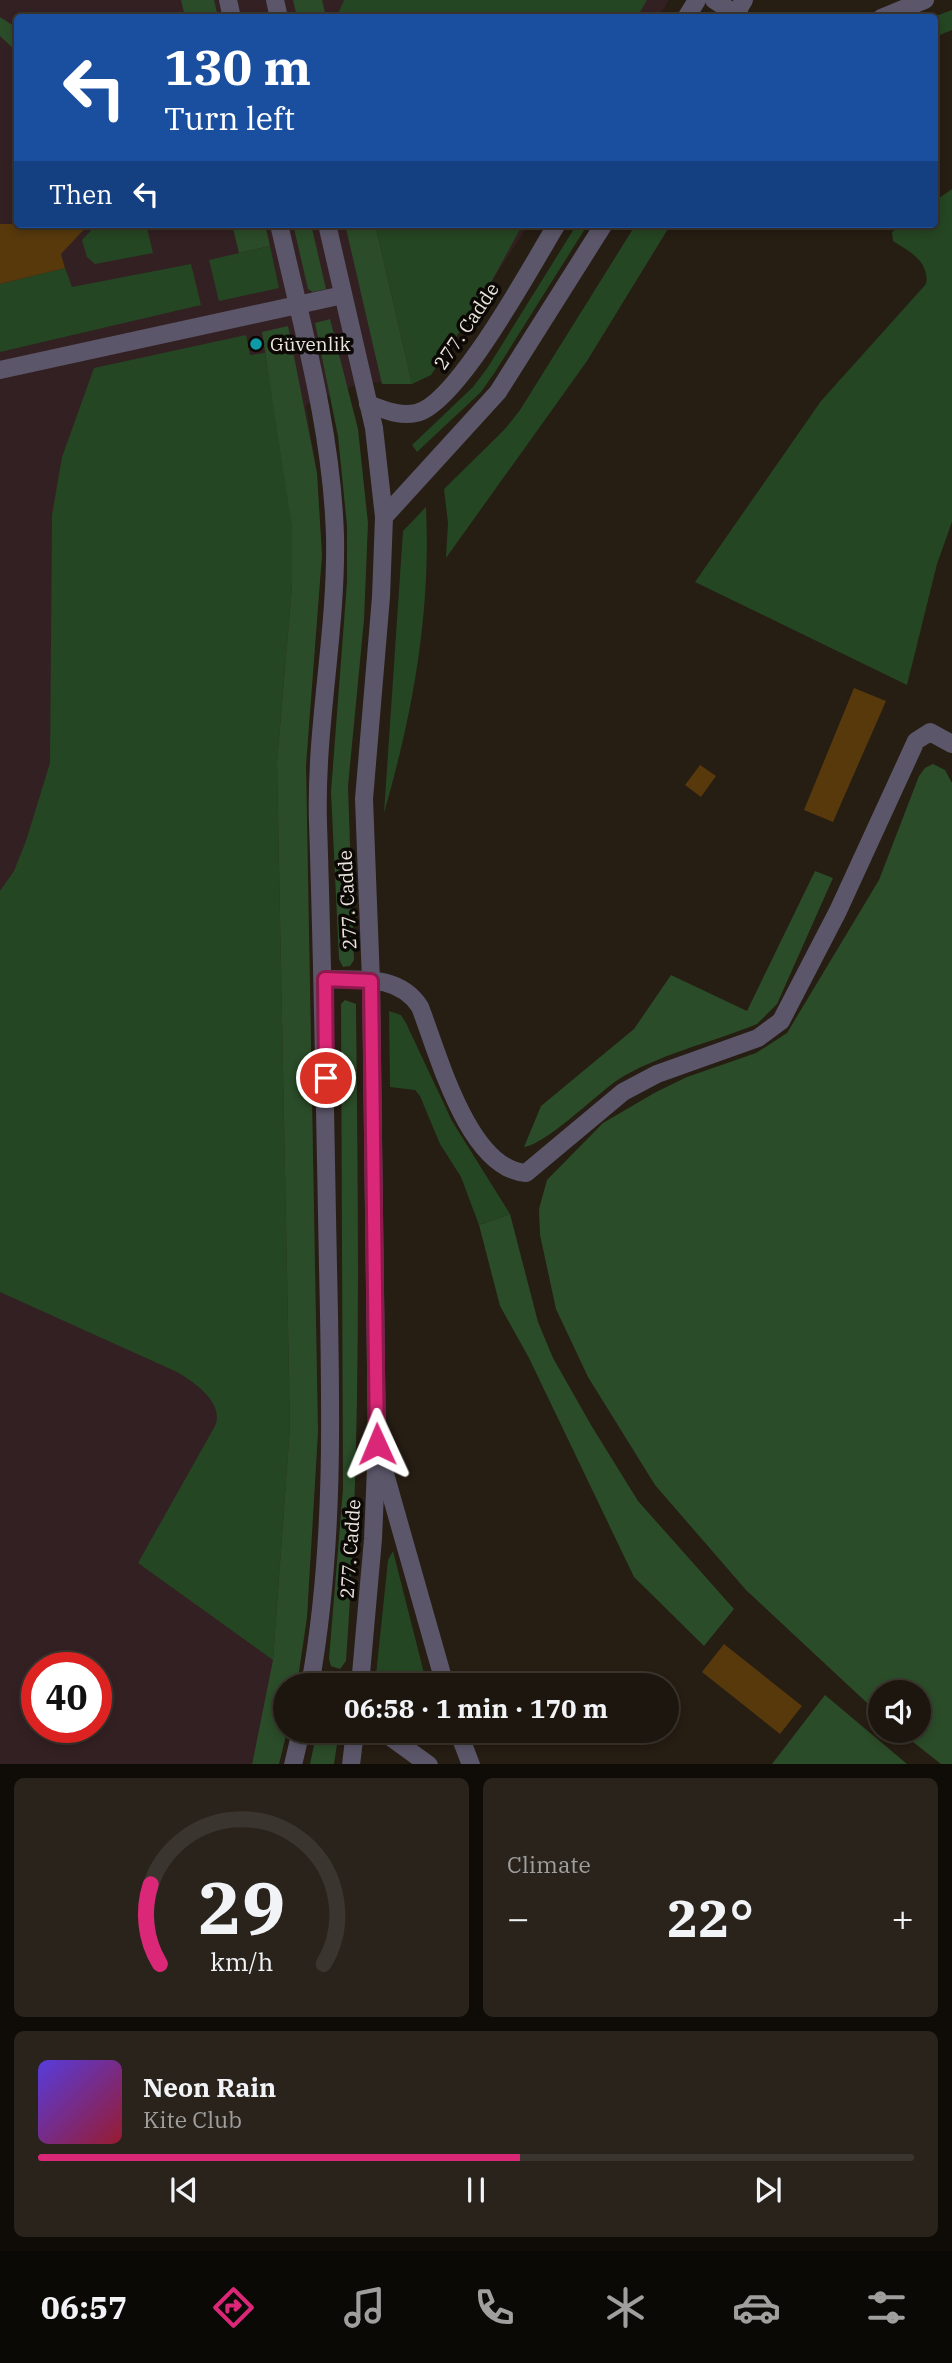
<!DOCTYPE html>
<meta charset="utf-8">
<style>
body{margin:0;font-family:"IBM Plex Serif",serif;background:#29231c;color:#f1f3f6;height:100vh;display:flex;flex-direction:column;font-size:26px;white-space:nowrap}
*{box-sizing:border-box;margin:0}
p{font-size:23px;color:#a09f9e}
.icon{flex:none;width:38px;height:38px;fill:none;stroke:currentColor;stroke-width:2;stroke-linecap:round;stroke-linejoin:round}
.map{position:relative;height:1764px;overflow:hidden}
.side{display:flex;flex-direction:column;gap:14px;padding:14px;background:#0f0c08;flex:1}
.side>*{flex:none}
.guide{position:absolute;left:14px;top:14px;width:924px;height:214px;border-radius:7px;box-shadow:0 4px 10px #0003,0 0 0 2px #3a352e;background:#1a4fa0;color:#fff;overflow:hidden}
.buttons{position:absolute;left:868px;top:1680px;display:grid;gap:14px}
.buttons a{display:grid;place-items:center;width:63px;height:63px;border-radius:50%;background:#1c160e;box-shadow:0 4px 10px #0003,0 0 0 2px #3a352e;font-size:35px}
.speed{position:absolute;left:21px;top:1652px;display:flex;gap:14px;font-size:35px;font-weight:700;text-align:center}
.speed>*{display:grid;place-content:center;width:91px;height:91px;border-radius:50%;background:#1c160e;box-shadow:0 4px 10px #0003,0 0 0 2px #3a352e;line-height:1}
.speed .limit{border:10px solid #d22;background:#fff;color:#111}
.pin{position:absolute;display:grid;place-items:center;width:60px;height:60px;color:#fff;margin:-30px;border:4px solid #fff;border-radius:50%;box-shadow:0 2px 7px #0007}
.me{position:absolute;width:77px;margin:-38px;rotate:359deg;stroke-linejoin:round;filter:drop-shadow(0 0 5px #0008)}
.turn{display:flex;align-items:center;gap:24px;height:147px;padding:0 35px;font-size:32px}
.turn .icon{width:91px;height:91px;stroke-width:2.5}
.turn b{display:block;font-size:49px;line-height:60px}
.then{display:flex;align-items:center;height:66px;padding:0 35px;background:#0003;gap:14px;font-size:26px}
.big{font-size:52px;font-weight:700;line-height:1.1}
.side .card{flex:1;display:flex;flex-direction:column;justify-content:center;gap:10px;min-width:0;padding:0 24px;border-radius:10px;background:#29231c}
.side .dial{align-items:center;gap:0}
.dial svg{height:182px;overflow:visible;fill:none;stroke:#3a352e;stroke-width:7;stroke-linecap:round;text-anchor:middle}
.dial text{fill:#f1f3f6;stroke:none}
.song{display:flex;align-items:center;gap:21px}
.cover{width:84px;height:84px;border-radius:10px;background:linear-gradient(135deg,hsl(250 70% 55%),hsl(350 70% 35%))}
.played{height:7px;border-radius:4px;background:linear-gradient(90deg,#db2777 55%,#3a352e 55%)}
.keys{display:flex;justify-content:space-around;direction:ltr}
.heat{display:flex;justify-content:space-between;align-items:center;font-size:38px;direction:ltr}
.side .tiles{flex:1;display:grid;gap:14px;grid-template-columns:1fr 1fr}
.card:last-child{grid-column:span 2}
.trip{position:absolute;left:273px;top:1673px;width:406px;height:70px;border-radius:35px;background:#1c160e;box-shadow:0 4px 10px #0003,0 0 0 2px #3a352e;font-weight:700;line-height:70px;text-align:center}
.tab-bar{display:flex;height:112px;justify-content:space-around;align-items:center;background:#0b0906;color:#a09f9e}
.tab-bar .icon{width:49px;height:49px}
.tab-bar .selected{color:#db2777}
.tab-bar b{font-size:32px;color:#f1f3f6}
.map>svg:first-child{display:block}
.education{fill:#332022;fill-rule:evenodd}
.green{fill:#254622}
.forest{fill:#2b4c28}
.building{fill:#57390c}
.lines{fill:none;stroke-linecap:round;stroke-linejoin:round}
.minor{stroke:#5b5669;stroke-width:18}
.tertiary{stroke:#5b5669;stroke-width:18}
.route-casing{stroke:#8e194d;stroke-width:18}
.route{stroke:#db2777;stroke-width:12}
.culture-dot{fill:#0f9aa8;stroke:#0c0805;stroke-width:2.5}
.labels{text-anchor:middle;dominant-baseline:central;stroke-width:7;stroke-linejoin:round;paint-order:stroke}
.street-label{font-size:19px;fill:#ebe5de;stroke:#0c0805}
.poi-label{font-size:19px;fill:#ebe5de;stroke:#0c0805;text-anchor:start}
</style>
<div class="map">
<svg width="952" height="1765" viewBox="0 0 952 1765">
<rect width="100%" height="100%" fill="#261d13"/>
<path class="education" d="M 0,0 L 669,0 L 658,18 L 18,18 L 18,224 L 529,224 L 431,375 L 412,384 L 363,382 L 306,405 L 317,473 L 322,555 L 306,765 L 318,1432 L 307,1617 L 297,1685 L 285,1685 L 287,1731 L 279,1764 L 0,1765 ZM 37,1668 L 96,1668 L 96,1727 L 37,1727 Z"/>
<g class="green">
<path d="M 344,0 L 647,0 L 637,17 L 333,17 L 337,16 Z"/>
<path d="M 952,10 L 952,30 L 935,37 L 933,17 Z"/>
<path d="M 952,189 L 952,522 L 937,564 L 907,685 L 695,582 L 821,401 L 926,284 C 930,262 909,251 893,241 L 892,232 L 903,224 L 934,224 L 935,201 Z"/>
<path d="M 97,224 L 146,224 L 153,253 L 95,264 L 87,257 L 82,240 Z"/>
<path d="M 375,224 L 523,224 L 484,295 L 431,375 L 412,384 Z"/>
<path d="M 577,224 L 588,224 L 495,372 L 481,392 L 417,452 L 412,445 L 473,387 L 488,367 Z"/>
<path d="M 636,224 L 671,224 L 587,361 L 446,558 L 448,523 L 444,489 L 505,429 L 520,410 Z"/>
<path d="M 270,246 L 279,288 L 219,301 L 209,260 Z"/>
<path d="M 191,264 L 201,305 L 0,352 L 0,284 L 65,268 L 72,287 Z"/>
<path d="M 246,335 L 250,355 L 265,353 L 287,480 L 292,527 L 292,586 L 277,762 L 290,1426 L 273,1660 L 138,1563 L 215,1426 C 225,1403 194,1382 177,1372 L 0,1292 L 0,891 L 14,871 L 26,841 L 50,763 L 52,515 L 62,457 L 94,368 Z"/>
<path d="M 426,507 C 431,613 413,712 384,813 L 403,531 Z"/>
<path d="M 389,1011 L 401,1015 L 406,1023 L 452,1121 L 510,1214 L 479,1225 L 461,1177 L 440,1144 L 420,1096 L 415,1090 L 390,1087 Z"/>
<path d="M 393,1551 L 427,1685 L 375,1685 L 388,1560 Z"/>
</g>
<g class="forest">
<path d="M 181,0 L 214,0 L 218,17 L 185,17 Z"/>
<path d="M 293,0 L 322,0 L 326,17 L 297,17 Z"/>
<path d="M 0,17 L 17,28 L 17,52 L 0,36 Z"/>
<path d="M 232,224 L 265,224 L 270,246 L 239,253 Z"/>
<path d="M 293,224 L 311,224 L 326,289 L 313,292 L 308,289 Z"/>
<path d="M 345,224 L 375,224 L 412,384 L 382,384 Z"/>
<path d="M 330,319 L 358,429 L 368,523 L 364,620 L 348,786 L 354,960 L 350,966 L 343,967 L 339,959 L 331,792 L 347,582 L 347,526 L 338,436 L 315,323 Z"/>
<path d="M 288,326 L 317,473 L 322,555 L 306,765 L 318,1432 L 307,1617 L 297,1685 L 285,1685 L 287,1731 L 279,1764 L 252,1765 L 273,1660 L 290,1426 L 277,762 L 292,586 L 292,527 L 262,332 Z"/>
<path d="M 933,764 L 945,770 L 952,783 L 952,1765 L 941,1764 L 899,1731 L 919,1731 L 919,1692 L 880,1692 L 880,1715 L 746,1590 L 655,1485 L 588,1377 L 556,1309 L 540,1235 L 539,1209 L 547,1180 L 603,1123 L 656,1092 L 687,1077 L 756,1053 L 787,1033 L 879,880 L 919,776 L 925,768 Z"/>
<path d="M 815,871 L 833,878 L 777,1004 L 757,1024 C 711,1043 658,1054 616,1081 C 595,1096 546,1144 524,1147 L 541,1106 L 634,1029 L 671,975 L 747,1011 Z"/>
<path d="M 345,1000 L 356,1004 C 358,1223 362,1442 346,1661 L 340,1669 L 331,1666 L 329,1659 L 343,1489 L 341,1004 Z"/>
<path d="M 510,1214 L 538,1322 L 553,1358 L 591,1425 L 638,1501 L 734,1609 L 704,1646 L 634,1577 L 529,1358 L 500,1306 L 479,1225 Z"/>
<path d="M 825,1695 L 907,1764 L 772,1764 Z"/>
<path d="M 317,1731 L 339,1731 L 334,1764 L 310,1764 Z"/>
</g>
<g class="building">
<path d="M 0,224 L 89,224 L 61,254 L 65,268 L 0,284 Z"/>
<path d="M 854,688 L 886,701 L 833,822 L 804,810 Z"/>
<path d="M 700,765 L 716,776 L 701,797 L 685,785 Z"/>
<path d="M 724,1644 L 802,1706 L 780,1734 L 702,1672 Z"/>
</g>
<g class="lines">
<g class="minor">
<path d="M 714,0 L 742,18"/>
<path d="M 881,18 L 925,0"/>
<path d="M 0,370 L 343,295"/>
<path d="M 325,979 C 359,980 399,974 420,1007 C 438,1053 468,1169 526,1173 L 623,1092 L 657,1074 L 758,1038 L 781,1021 L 838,911 L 916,741 L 930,732 L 952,744"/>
<path d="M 378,1449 L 445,1685"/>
<path d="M 382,1731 L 429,1765"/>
<path d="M 458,1731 L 471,1765"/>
</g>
<g class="tertiary">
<path d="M 228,0 L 232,18"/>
<path d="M 275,0 L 279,18"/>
<path d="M 686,18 L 697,0"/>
<path d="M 733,18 L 744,0"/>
<path d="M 279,224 C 302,326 332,431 335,536 C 337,632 315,727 318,823 C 323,971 325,1118 328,1266 C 331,1404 335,1548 310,1685"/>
<path d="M 327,224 L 374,428 L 384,517 L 381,597 L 364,799 L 371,981 L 377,1444 L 373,1539 L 360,1685"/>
<path d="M 368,404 C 383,409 399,417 416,413 C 457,405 533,263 557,224"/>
<path d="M 384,517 L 498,392 L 604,224"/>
<path d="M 293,1765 L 301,1731"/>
<path d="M 351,1765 L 355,1731"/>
</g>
</g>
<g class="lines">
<g class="route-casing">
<path id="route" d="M 326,1078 L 325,979 L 371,981 L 377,1444"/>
</g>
<use href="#route" class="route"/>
</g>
<circle class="culture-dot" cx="256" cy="344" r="7"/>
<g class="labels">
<g class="street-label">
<text transform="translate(466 326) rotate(-56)">277. Cadde</text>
<text transform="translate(347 900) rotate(-93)">277. Cadde</text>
<text transform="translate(350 1549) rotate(-86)">277. Cadde</text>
</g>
<g class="poi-label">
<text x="270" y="344">Güvenlik</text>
</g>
</g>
</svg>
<div class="buttons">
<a><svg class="icon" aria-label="sound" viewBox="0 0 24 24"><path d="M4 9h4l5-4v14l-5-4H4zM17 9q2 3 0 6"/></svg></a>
</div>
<div class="speed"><div class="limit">40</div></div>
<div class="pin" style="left:326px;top:1078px;background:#d93025"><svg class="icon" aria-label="arrive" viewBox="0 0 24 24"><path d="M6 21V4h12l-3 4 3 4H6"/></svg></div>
<svg class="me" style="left:377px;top:1444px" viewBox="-20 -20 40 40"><path d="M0-17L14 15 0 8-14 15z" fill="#db2777" stroke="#fff" stroke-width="4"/></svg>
<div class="trip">06:58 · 1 min · 170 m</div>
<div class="guide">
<div class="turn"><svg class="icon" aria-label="left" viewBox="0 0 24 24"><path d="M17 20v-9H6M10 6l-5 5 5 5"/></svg><div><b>130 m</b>Turn left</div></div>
<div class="then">Then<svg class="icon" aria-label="left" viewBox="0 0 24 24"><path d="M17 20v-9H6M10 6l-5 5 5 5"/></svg></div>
</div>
</div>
<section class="side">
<div class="tiles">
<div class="card dial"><svg viewBox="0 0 100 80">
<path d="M14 69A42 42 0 1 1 86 69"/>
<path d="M14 69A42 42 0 0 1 10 34" stroke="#db2777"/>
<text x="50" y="56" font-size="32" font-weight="700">29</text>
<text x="50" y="72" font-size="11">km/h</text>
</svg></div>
<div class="card"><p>Climate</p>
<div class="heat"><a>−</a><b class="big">22°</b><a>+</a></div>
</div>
<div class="card">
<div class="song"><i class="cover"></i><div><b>Neon Rain</b><p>Kite Club</p></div></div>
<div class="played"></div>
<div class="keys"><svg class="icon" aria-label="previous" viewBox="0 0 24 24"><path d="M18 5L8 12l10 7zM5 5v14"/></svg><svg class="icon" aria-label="pause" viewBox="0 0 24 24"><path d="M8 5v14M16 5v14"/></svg><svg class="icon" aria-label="next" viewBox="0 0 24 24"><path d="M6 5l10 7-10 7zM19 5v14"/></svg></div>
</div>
</div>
</section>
<nav class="tab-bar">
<b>06:57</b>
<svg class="icon selected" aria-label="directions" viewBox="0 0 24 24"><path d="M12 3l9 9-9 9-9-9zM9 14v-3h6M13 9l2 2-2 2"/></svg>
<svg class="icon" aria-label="music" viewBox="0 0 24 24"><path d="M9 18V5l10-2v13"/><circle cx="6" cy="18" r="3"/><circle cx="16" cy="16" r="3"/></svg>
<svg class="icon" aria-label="phone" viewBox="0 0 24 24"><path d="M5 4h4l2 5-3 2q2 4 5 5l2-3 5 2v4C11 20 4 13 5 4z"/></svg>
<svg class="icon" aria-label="climate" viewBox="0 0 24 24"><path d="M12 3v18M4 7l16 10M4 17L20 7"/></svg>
<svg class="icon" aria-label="car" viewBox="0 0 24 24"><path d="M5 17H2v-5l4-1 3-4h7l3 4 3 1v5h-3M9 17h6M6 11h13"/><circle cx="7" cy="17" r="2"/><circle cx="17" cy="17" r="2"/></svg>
<svg class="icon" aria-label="filters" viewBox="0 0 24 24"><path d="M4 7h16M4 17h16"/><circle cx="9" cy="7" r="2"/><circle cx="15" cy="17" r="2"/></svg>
</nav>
